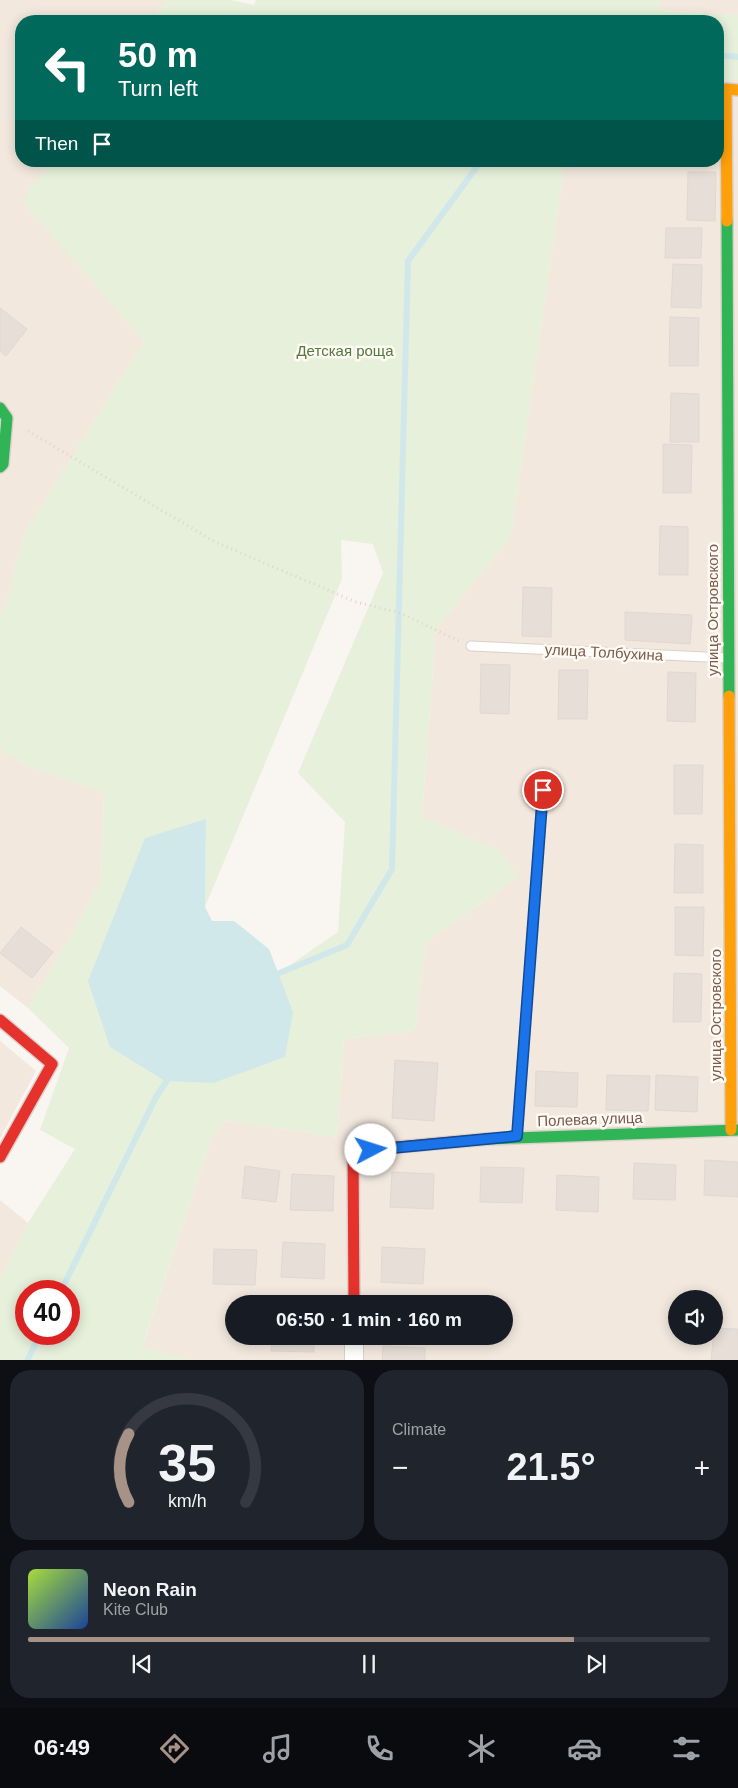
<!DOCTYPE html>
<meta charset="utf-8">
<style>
body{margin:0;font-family:Arial,sans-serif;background:#20242c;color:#f1f3f6;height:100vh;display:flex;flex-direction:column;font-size:19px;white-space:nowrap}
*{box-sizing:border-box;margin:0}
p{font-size:16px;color:#9ea1a6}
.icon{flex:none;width:28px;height:28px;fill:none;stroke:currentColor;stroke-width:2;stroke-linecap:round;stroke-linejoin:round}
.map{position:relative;height:1360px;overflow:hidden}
.sheet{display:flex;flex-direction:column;gap:10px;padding:10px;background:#0d0f14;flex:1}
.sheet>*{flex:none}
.guide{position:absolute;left:15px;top:15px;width:709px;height:152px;border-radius:20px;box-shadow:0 2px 12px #0003;background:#00695c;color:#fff;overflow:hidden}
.buttons{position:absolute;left:668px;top:1290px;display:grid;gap:10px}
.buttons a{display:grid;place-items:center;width:55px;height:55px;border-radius:50%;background:#171b24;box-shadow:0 2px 12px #0003;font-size:25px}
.speed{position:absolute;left:15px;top:1280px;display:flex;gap:10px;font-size:25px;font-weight:700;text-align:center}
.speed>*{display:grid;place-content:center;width:65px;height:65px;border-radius:50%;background:#171b24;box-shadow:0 2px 12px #0003;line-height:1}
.speed .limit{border:8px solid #d22;background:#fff;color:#111}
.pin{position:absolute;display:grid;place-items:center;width:42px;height:42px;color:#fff;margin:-21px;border:2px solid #fff;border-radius:50%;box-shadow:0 1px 5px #0007}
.me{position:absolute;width:55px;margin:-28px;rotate:85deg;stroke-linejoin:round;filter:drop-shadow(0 0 4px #0008)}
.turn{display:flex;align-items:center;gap:18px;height:105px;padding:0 20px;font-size:22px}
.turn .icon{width:65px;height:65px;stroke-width:2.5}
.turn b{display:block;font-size:35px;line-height:42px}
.then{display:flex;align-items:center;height:48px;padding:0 20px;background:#0003;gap:10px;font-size:19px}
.big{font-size:38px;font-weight:600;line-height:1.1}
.sheet .card{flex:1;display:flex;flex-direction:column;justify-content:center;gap:8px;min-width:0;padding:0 18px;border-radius:20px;background:#20242c}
.sheet .dial{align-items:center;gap:0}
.dial svg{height:130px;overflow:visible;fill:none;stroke:#363941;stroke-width:7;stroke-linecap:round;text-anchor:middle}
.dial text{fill:#f1f3f6;stroke:none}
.song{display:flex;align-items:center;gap:15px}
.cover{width:60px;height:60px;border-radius:8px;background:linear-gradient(135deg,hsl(80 70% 55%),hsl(220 70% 35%))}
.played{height:5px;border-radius:2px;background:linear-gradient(90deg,#a69286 80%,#363941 80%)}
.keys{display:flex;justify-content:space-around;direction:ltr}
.heat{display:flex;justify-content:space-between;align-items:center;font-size:28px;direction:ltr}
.sheet .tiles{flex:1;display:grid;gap:10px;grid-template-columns:1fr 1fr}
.card:last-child{grid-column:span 2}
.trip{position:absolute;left:225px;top:1295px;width:288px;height:50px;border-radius:25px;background:#171b24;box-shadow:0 2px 12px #0003;font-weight:600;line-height:50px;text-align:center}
.tabs{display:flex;height:80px;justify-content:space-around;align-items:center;background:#090b0e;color:#9ea1a6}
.tabs .icon{width:35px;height:35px}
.tabs .on{color:#a69286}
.tabs b{font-size:22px;color:#f1f3f6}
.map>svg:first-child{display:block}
.residential{fill:#f2e8de;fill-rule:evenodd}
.green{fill:#e7f0db;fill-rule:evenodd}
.water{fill:#d0e8ea}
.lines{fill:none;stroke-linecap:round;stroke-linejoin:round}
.stream{stroke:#d0e8ea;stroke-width:6}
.building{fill:#e6ded7;stroke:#e2d8d2}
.lane-casing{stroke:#d7d1cb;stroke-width:11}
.street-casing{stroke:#d7d1cb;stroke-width:20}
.fast-casing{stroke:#d9d2cb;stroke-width:14}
.slow-casing{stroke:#d9d2cb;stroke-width:14}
.jam-casing{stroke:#d9d2cb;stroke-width:14}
.path{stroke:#dcd5d0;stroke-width:3;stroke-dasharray:1 4;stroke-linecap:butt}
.lane{stroke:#fefefd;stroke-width:9}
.street{stroke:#fefefd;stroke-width:18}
.fast{stroke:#30b455;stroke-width:11}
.slow{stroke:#ff9f0a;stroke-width:11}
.jam{stroke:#e5322d;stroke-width:11}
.route-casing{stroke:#114b97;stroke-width:12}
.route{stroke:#1a73e8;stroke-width:9}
.labels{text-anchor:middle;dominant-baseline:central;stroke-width:5;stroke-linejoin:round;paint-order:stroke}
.park-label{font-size:15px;fill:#537a41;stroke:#fffaf3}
.street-label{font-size:15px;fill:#7a5c4d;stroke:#fffaf3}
</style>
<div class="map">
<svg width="738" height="1361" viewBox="0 0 738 1361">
<rect width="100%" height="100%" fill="#f9f5f0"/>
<g class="residential">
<path d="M 0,0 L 166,0 L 151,21 L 21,21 L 21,161 L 51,161 L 23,201 L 144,341 L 24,534 L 5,608 L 0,615 Z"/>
<path d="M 659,0 L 738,0 L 738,15 L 661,10 Z"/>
<path d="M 718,80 L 738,80 L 738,1360 L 193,1361 L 142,1348 L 211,1139 L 225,1120 L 337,1137 L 344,1039 L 415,1031 L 426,942 L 518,877 L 500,851 L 422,817 L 436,629 L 511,536 L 565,161 L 718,161 ZM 676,1299 L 714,1299 L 714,1336 L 676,1336 ZM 234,1304 L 504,1304 L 504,1336 L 234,1336 Z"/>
<path d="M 0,748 L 23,764 L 104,792 L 101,882 L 28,1008 L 0,986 Z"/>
<path d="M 0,1041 L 36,1071 L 0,1138 Z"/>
<path d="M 0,1200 L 28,1223 L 0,1279 Z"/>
</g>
<g class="green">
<path d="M 166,0 L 231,0 L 254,5 L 256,0 L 659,0 L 661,10 L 738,15 L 738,80 L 718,80 L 718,21 L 151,21 Z"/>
<path d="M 51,161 L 565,161 L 511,536 L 436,629 L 422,817 L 500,851 L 518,877 L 426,942 L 415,1031 L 344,1039 L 337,1137 L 225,1120 L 211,1139 L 142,1347 L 193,1360 L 0,1360 L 0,1279 L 28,1223 L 75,1149 L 40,1130 L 69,1048 L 28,1008 L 101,882 L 104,792 L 23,764 L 0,748 L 0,615 L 5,607 L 24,534 L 144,341 L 22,201 ZM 341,540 L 373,544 L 383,573 L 298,773 L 345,822 L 338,932 L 277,974 L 293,1012 L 88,981 L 206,819 L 205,907 L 342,579 ZM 26,1291 L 69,1291 L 69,1334 L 26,1334 Z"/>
</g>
<path class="water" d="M 206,819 L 205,907 L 212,921 L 234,921 L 269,949 L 293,1012 L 285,1057 L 213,1083 L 165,1081 L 110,1047 L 88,981 L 145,838 Z"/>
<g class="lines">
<g class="stream">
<path d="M 718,55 L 738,57"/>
<path d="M 272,980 L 277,974 L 347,945 L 392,869 L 408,261 L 481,161"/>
<path d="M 61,1291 L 156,1097 L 170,1076"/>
<path d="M 27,1361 L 40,1334"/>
</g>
</g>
<g class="building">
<path d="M 688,172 L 716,172 L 715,221 L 687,220 Z"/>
<path d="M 666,228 L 702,228 L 701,258 L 665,258 Z"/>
<path d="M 673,264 L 702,265 L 701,308 L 671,307 Z"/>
<path d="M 0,308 L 27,329 L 6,356 L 0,351 Z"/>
<path d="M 670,317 L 699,318 L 698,366 L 669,366 Z"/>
<path d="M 671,393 L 699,394 L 699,442 L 670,442 Z"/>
<path d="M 663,444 L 692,445 L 691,493 L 663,493 Z"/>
<path d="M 660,526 L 688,527 L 688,575 L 659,575 Z"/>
<path d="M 523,587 L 552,588 L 551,637 L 522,636 Z"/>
<path d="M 625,612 L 692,615 L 690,644 L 625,640 Z"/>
<path d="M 481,664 L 510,665 L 509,714 L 480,713 Z"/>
<path d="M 559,670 L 588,670 L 587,719 L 558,719 Z"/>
<path d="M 668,672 L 696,673 L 695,722 L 667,721 Z"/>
<path d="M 674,765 L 703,765 L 702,814 L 674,814 Z"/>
<path d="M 675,844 L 703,845 L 703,893 L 674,893 Z"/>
<path d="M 675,907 L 704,907 L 703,956 L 675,955 Z"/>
<path d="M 21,927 L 53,952 L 32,978 L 0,953 Z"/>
<path d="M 674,973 L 702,974 L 701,1022 L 673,1022 Z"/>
<path d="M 395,1060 L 438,1063 L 434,1121 L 392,1118 Z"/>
<path d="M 536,1071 L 578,1073 L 577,1107 L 535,1106 Z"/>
<path d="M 607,1075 L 650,1076 L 648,1111 L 606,1110 Z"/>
<path d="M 656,1075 L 698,1077 L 697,1112 L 655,1110 Z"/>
<path d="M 705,1160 L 738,1162 L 738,1197 L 704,1195 Z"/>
<path d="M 634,1163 L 676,1165 L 675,1200 L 633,1199 Z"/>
<path d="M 245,1166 L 280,1171 L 276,1202 L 242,1198 Z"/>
<path d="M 481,1167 L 524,1168 L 522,1203 L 480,1202 Z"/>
<path d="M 392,1172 L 434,1174 L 433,1209 L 390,1207 Z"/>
<path d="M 292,1174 L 334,1176 L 333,1211 L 290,1210 Z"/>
<path d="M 557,1175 L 599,1177 L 598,1212 L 556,1210 Z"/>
<path d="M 283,1242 L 325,1244 L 324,1279 L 281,1277 Z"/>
<path d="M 382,1247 L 425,1249 L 423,1284 L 381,1282 Z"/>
<path d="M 214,1249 L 257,1250 L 255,1285 L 213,1284 Z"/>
<path d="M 714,1328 L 738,1329 L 738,1361 L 711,1361 Z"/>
<path d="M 272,1336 L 314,1336 L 314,1352 L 271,1351 Z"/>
<path d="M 383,1346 L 425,1348 L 425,1361 L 382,1361 Z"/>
</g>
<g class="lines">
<g class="lane-casing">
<g id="lane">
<path d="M 471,646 L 728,658"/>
<path d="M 517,1136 L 543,790"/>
</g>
</g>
<g class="street-casing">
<path id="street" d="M 354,1336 L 354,1361"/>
</g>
<g class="fast-casing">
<g id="fast">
<path d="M 727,221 L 729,696"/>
<path d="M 0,408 L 7,418 L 3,464 L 0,467"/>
<path d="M 487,1139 L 738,1130"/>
</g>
</g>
<g class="slow-casing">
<g id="slow">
<path d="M 727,221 L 726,89 L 738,90"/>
<path d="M 729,696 L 731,1130"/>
</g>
</g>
<g class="jam-casing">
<g id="jam">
<path d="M 0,1020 L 52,1064 L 0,1157"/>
<path d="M 354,1304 L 353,1151 L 487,1139"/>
</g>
</g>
<path class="path" d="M 28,431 L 215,542 L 356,602 L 400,613 L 459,641"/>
<use href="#lane" class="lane"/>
<use href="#street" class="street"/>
<use href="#fast" class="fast"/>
<use href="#slow" class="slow"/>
<use href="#jam" class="jam"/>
</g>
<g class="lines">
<g class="route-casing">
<path id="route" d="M 371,1150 L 517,1136 L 543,790"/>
</g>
<use href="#route" class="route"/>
</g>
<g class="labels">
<g class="park-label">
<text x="345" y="350">Детская роща</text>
</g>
<g class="street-label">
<text transform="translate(712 610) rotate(-90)">улица Островского</text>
<text transform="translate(604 652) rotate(3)">улица Толбухина</text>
<text transform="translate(715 1015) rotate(-90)">улица Островского</text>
<text transform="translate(590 1119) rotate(-2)">Полевая улица</text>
</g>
</g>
</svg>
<div class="buttons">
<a><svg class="icon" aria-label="sound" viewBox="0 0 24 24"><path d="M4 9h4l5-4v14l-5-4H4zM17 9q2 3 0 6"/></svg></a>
</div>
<div class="speed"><div class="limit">40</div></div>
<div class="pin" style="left:543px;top:790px;background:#d93025"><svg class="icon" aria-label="arrive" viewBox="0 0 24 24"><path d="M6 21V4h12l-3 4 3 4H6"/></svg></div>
<svg class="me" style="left:371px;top:1150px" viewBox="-20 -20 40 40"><circle r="19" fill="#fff"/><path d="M0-13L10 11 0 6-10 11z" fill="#1a73e8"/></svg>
<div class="trip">06:50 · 1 min · 160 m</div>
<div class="guide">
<div class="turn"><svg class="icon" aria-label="left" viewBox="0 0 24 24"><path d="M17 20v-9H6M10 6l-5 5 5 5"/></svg><div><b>50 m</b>Turn left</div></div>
<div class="then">Then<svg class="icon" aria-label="arrive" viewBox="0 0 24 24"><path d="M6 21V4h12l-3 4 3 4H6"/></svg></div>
</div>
</div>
<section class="sheet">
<div class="tiles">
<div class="card dial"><svg viewBox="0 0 100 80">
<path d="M14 69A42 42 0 1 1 86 69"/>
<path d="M14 69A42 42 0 0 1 14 27" stroke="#a69286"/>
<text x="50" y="56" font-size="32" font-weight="700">35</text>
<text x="50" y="72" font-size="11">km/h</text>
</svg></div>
<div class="card"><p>Climate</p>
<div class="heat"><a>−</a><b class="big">21.5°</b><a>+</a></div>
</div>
<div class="card">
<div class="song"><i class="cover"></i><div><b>Neon Rain</b><p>Kite Club</p></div></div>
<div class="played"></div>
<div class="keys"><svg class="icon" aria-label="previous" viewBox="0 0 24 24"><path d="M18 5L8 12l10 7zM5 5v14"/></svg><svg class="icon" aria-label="pause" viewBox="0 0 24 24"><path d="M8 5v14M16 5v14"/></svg><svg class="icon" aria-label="next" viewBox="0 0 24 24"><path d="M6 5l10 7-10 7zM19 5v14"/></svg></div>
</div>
</div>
</section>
<nav class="tabs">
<b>06:49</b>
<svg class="icon on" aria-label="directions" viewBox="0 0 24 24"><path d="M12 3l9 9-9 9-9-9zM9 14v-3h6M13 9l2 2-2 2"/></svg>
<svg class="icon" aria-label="music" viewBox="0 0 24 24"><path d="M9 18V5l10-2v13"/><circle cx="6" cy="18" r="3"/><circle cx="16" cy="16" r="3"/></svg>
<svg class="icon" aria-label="phone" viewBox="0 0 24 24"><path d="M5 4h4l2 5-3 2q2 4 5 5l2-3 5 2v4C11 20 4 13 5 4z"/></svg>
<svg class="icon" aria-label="climate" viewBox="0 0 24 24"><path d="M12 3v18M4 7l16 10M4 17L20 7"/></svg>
<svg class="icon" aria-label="car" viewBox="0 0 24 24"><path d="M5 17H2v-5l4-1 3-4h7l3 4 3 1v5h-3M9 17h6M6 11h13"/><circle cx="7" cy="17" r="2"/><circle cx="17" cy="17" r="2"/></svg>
<svg class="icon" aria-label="filters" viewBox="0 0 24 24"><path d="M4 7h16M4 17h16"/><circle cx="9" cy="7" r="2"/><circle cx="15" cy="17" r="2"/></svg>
</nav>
